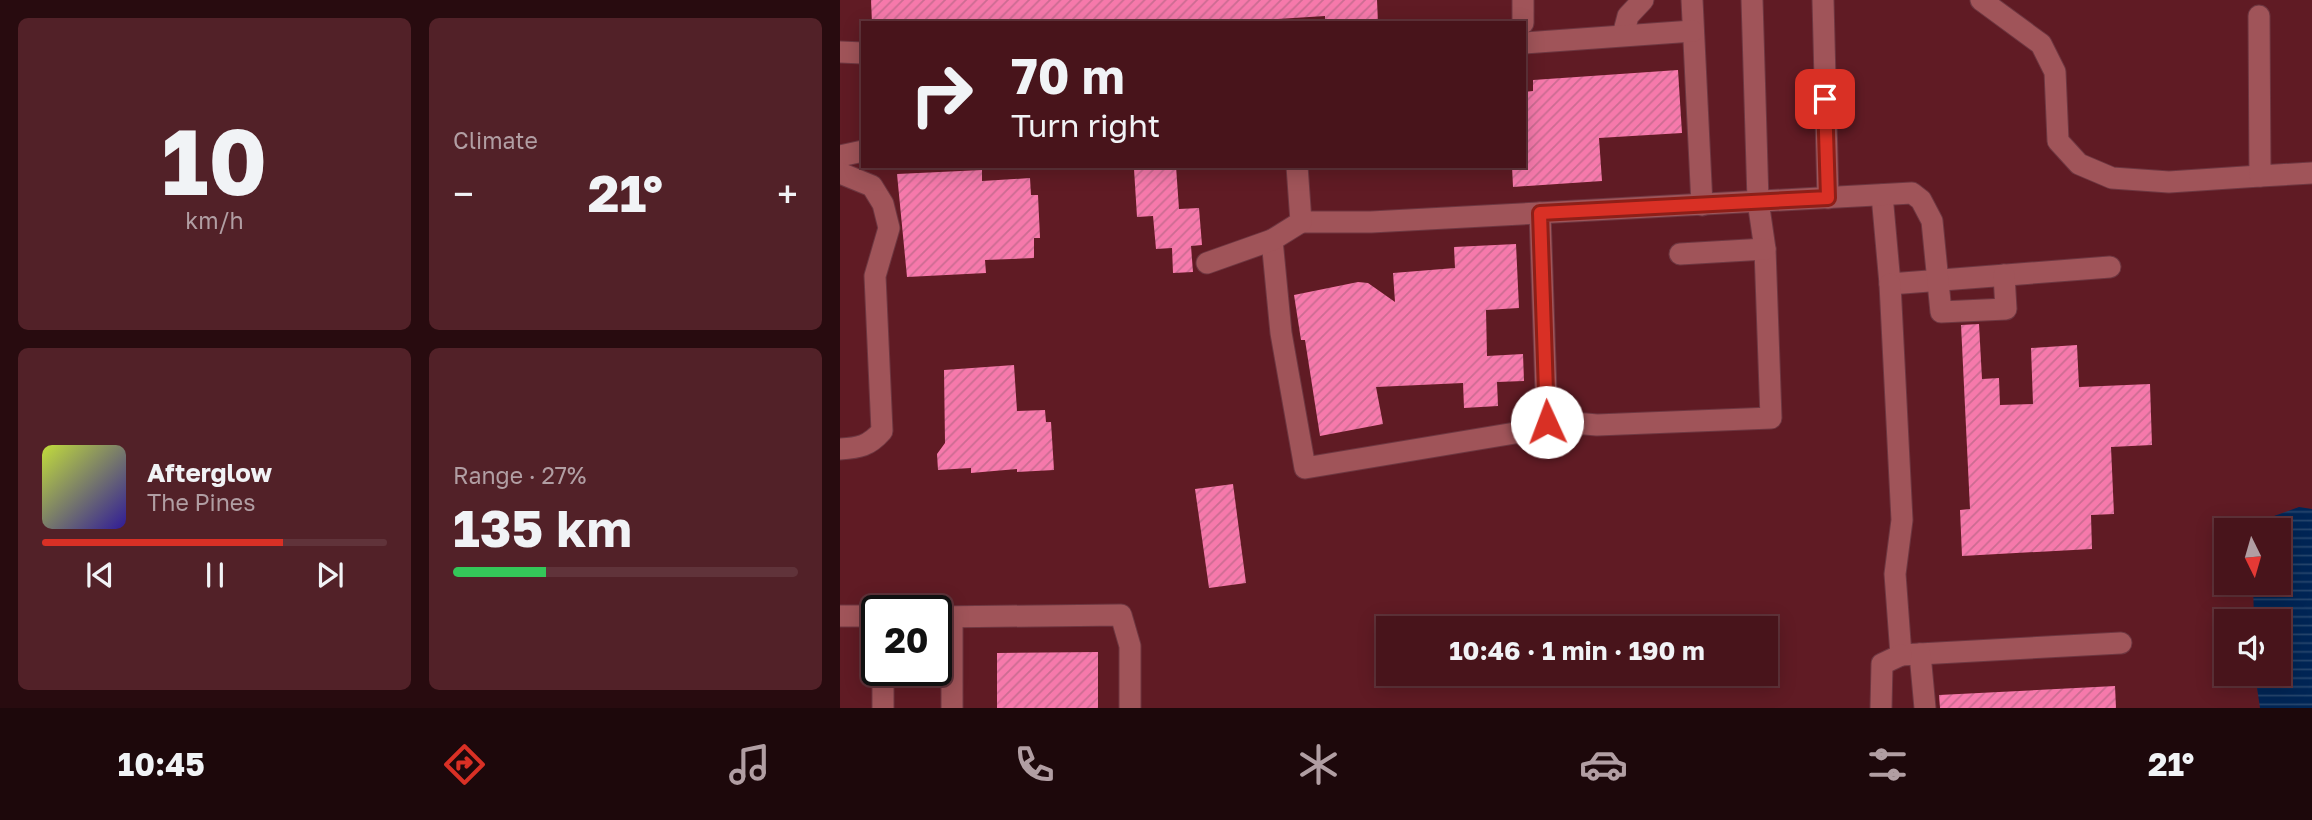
<!DOCTYPE html>
<meta charset="utf-8">
<style>
body{margin:0;font-family:"Golos Text",sans-serif;background:#522128;color:#f1f3f6;height:100vh;display:flex;flex-direction:column;font-size:26px;white-space:nowrap}
*{box-sizing:border-box;margin:0}
p{font-size:23px;color:#b19ea3}
.icon{flex:none;width:38px;height:38px;fill:none;stroke:currentColor;stroke-width:2;stroke-linecap:round;stroke-linejoin:round}
.map{position:relative;flex:1;overflow:hidden}
.panel{display:flex;flex-direction:column;gap:18px;padding:18px;background:#280b0f;width:840px}
.panel>*{flex:none}
.banner{position:absolute;left:21px;top:21px;width:665px;height:147px;border-radius:0px;box-shadow:0 4px 18px #0003,0 0 0 2px #60333a;background:#48141b;color:#f1f3f6;overflow:hidden}
.needle{width:46px;rotate:175deg}
.tools{position:absolute;left:1374px;top:518px;display:grid;gap:14px}
.tools a{display:grid;place-items:center;width:77px;height:77px;border-radius:0px;background:#48141b;box-shadow:0 4px 18px #0003,0 0 0 2px #60333a;font-size:35px}
.speed{position:absolute;left:21px;top:595px;display:flex;gap:14px;font-size:35px;font-weight:700;text-align:center}
.speed>*{display:grid;place-content:center;width:91px;height:91px;border-radius:50%;background:#48141b;box-shadow:0 4px 18px #0003,0 0 0 2px #60333a;line-height:1}
.speed .limit{border:4px solid #111;border-radius:10px;background:#fff;color:#111}
.pin{position:absolute;display:grid;place-items:center;width:60px;height:60px;color:#fff;margin:-30px;border-radius:14px;box-shadow:0 4px 10px #0006}
.me{position:absolute;width:77px;margin:-38px;rotate:358deg;stroke-linejoin:round;filter:drop-shadow(0 0 5px #0008)}
.turn{display:flex;align-items:center;gap:24px;height:147px;padding:0 35px;font-size:32px}
.turn .icon{width:91px;height:91px;stroke-width:2.5}
.turn b{display:block;font-size:49px;line-height:60px}
.big{font-size:52px;font-weight:700;line-height:1.1}
.panel .tile{flex:1;display:flex;flex-direction:column;justify-content:center;gap:10px;min-width:0;padding:0 24px;border-radius:10px;background:#522128}
.panel .dial{align-items:center;gap:0}
.dial b{font-size:91px;line-height:1}
.song{display:flex;align-items:center;gap:21px}
.cover{width:84px;height:84px;border-radius:10px;background:linear-gradient(135deg,hsl(70 70% 55%),hsl(250 70% 35%))}
.played{height:7px;border-radius:4px;background:linear-gradient(90deg,#d93025 70%,#60333a 70%)}
.keys{display:flex;justify-content:space-around;direction:ltr}
.heat{display:flex;justify-content:space-between;align-items:center;font-size:38px;direction:ltr}
.charge{height:10px;border-radius:5px;background:linear-gradient(90deg,#34c759 27%,#60333a 0)}
.panel .tiles{flex:1;display:grid;gap:18px;grid-template-columns:repeat(2,1fr)}
.trip{position:absolute;left:536px;top:616px;width:402px;height:70px;border-radius:0px;background:#48141b;box-shadow:0 4px 18px #0003,0 0 0 2px #60333a;font-weight:700;line-height:70px;text-align:center}
.dock{display:flex;height:112px;justify-content:space-around;align-items:center;background:#1d080b;color:#b19ea3}
.dock .icon{width:49px;height:49px}
.dock .on{color:#d93025}
.dock b{font-size:32px;color:#f1f3f6}
main{display:flex;flex:1;min-height:0}
.map>svg:first-child{display:block}
.water{fill:url(#water-rules)}
.building{fill:url(#building-hatch)}
.lines{fill:none;stroke-linecap:round;stroke-linejoin:round}
.minor-casing{stroke:#6e3741;stroke-width:23}
.minor{stroke:#a05459;stroke-width:21}
.route-casing{stroke:#8d1f18;stroke-width:18}
.route{stroke:#d93025;stroke-width:12}
</style>
<main>
<section class="panel">
<div class="tiles">
<div class="tile dial"><b>10</b><p>km/h</p></div>
<div class="tile"><p>Climate</p>
<div class="heat"><a>−</a><b class="big">21°</b><a>+</a></div>
</div>
<div class="tile">
<div class="song"><i class="cover"></i><div><b>Afterglow</b><p>The Pines</p></div></div>
<div class="played"></div>
<div class="keys"><svg class="icon" aria-label="previous" viewBox="0 0 24 24"><path d="M18 5L8 12l10 7zM5 5v14"/></svg><svg class="icon" aria-label="pause" viewBox="0 0 24 24"><path d="M8 5v14M16 5v14"/></svg><svg class="icon" aria-label="next" viewBox="0 0 24 24"><path d="M6 5l10 7-10 7zM19 5v14"/></svg></div>
</div>
<div class="tile"><p>Range · 27%</p><b class="big">135 km</b><div class="charge"></div></div>
</div>
</section>
<div class="map">
<svg width="1472" height="708" viewBox="0 0 1472 708">
<defs>
<pattern id="water-rules" width="6" height="5" patternUnits="userSpaceOnUse" patternTransform="scale(1.75)"><rect width="6" height="5" fill="#002555"/><path d="M0 2.5h6" fill="none" stroke="#26456d"/></pattern>
<pattern id="building-hatch" width="6" height="6" patternUnits="userSpaceOnUse" patternTransform="scale(1.75)"><rect width="6" height="6" fill="#f679ab"/><path d="M-1 1l2-2M0 6l6-6M5 7l2-2" fill="none" stroke="#cb6c92"/></pattern>
</defs>
<rect width="100%" height="100%" fill="#601b24"/>
<path class="water" d="M 1459,507 L 1472,509 L 1472,708 L 1420,708 L 1415,674 L 1438,674 L 1438,621 L 1414,621 L 1413,583 L 1438,583 L 1438,530 L 1419,530 L 1434,516 Z"/>
<g class="building">
<path d="M 31,0 L 537,0 L 538,23 L 485,23 L 485,16 L 377,23 L 32,23 Z"/>
<path d="M 838,70 L 842,133 L 759,138 L 762,181 L 673,187 L 672,166 L 684,166 L 684,92 L 693,91 L 693,80 Z"/>
<path d="M 307,166 L 336,166 L 339,209 L 359,208 L 362,245 L 351,246 L 353,272 L 333,273 L 332,248 L 316,249 L 313,216 L 297,217 L 294,169 L 307,168 Z"/>
<path d="M 142,170 L 142,181 L 190,178 L 191,195 L 198,195 L 200,238 L 194,238 L 194,258 L 145,260 L 146,273 L 67,277 L 57,174 Z"/>
<path d="M 676,244 L 679,308 L 646,310 L 647,356 L 683,354 L 684,381 L 657,382 L 658,406 L 624,408 L 623,383 L 536,387 L 543,424 L 480,436 L 465,340 L 461,340 L 454,295 L 518,282 L 528,283 L 555,302 L 553,273 L 615,268 L 614,247 Z"/>
<path d="M 1139,324 L 1142,379 L 1159,378 L 1160,405 L 1193,404 L 1191,348 L 1237,345 L 1239,387 L 1310,384 L 1312,445 L 1271,447 L 1274,514 L 1251,515 L 1252,549 L 1122,556 L 1120,510 L 1130,509 L 1121,325 Z"/>
<path d="M 174,365 L 177,411 L 205,410 L 206,422 L 211,422 L 214,470 L 177,472 L 177,469 L 131,473 L 131,468 L 98,470 L 97,454 L 105,443 L 104,370 Z"/>
<path d="M 393,484 L 406,583 L 369,588 L 355,489 Z"/>
<path d="M 258,652 L 258,708 L 157,708 L 157,653 Z"/>
<path d="M 1275,686 L 1276,708 L 1100,708 L 1099,695 Z"/>
</g>
<g class="lines">
<g class="minor-casing">
<g id="minor">
<path d="M 683,0 L 683,23"/>
<path d="M 852,0 L 862,205"/>
<path d="M 983,0 L 988,198"/>
<path d="M 1141,0 L 1201,44 L 1215,72 L 1218,141 L 1239,164 L 1272,178 L 1329,182 L 1420,176"/>
<path d="M 1419,16 L 1420,176 L 1472,173"/>
<path d="M 783,35 L 788,16 L 803,0"/>
<path d="M 684,43 L 853,31"/>
<path d="M 0,52 L 23,53"/>
<path d="M 0,156 L 23,151"/>
<path d="M 0,173 L 32,186 L 43,204 L 49,228 L 35,276 L 42,431 C 29,446 19,448 0,449"/>
<path d="M 1042,195 L 1050,284 L 1270,267"/>
<path d="M 700,213 L 707,422"/>
<path d="M 461,222 L 531,222 L 1072,193 L 1081,200 L 1092,221 L 1101,312 L 1166,309 L 1164,275"/>
<path d="M 432,240 L 441,333 L 465,468 L 675,433 L 712,421 L 757,425 L 931,418 L 925,249 L 918,201 L 912,0"/>
<path d="M 840,254 L 925,249"/>
<path d="M 367,263 L 432,240 L 461,222 L 457,166"/>
<path d="M 1050,284 L 1062,520 L 1055,574 L 1061,655 L 1281,643"/>
<path d="M 0,616 L 37,616"/>
<path d="M 96,617 L 281,615 L 290,646 L 290,708"/>
<path d="M 1080,654 L 1085,708"/>
<path d="M 43,670 L 43,708"/>
<path d="M 112,708 L 112,617"/>
<path d="M 1041,708 L 1042,664 L 1061,655"/>
</g>
</g>
<use href="#minor" class="minor"/>
</g>
<g class="lines">
<g class="route-casing">
<path id="route" d="M 707,422 L 700,213 L 988,198 L 985,99"/>
</g>
<use href="#route" class="route"/>
</g>
</svg>
<div class="tools">
<a><svg class="needle" viewBox="-14 -14 28 28"><path d="M0-13l5 13h-10z" fill="#e53935"/><path d="M0 13l5-13h-10z" fill="#b19ea3"/></svg></a>
<a><svg class="icon" aria-label="sound" viewBox="0 0 24 24"><path d="M4 9h4l5-4v14l-5-4H4zM17 9q2 3 0 6"/></svg></a>
</div>
<div class="speed"><div class="limit">20</div></div>
<div class="pin" style="left:985px;top:99px;background:#d93025"><svg class="icon" aria-label="arrive" viewBox="0 0 24 24"><path d="M6 21V4h12l-3 4 3 4H6"/></svg></div>
<svg class="me" style="left:707px;top:422px" viewBox="-20 -20 40 40"><circle r="19" fill="#fff"/><path d="M0-13L10 11 0 6-10 11z" fill="#d93025"/></svg>
<div class="trip">10:46 · 1 min · 190 m</div>
<div class="banner">
<div class="turn"><svg class="icon" aria-label="right" viewBox="0 0 24 24"><path d="M7 20v-9h11M14 6l5 5-5 5"/></svg><div><b>70 m</b>Turn right</div></div>
</div>
</div>
</main>
<nav class="dock">
<b>10:45</b>
<svg class="icon on" aria-label="directions" viewBox="0 0 24 24"><path d="M12 3l9 9-9 9-9-9zM9 14v-3h6M13 9l2 2-2 2"/></svg>
<svg class="icon" aria-label="music" viewBox="0 0 24 24"><path d="M9 18V5l10-2v13"/><circle cx="6" cy="18" r="3"/><circle cx="16" cy="16" r="3"/></svg>
<svg class="icon" aria-label="phone" viewBox="0 0 24 24"><path d="M5 4h4l2 5-3 2q2 4 5 5l2-3 5 2v4C11 20 4 13 5 4z"/></svg>
<svg class="icon" aria-label="climate" viewBox="0 0 24 24"><path d="M12 3v18M4 7l16 10M4 17L20 7"/></svg>
<svg class="icon" aria-label="car" viewBox="0 0 24 24"><path d="M5 17H2v-5l4-1 3-4h7l3 4 3 1v5h-3M9 17h6M6 11h13"/><circle cx="7" cy="17" r="2"/><circle cx="17" cy="17" r="2"/></svg>
<svg class="icon" aria-label="filters" viewBox="0 0 24 24"><path d="M4 7h16M4 17h16"/><circle cx="9" cy="7" r="2"/><circle cx="15" cy="17" r="2"/></svg>
<b>21°</b>
</nav>
